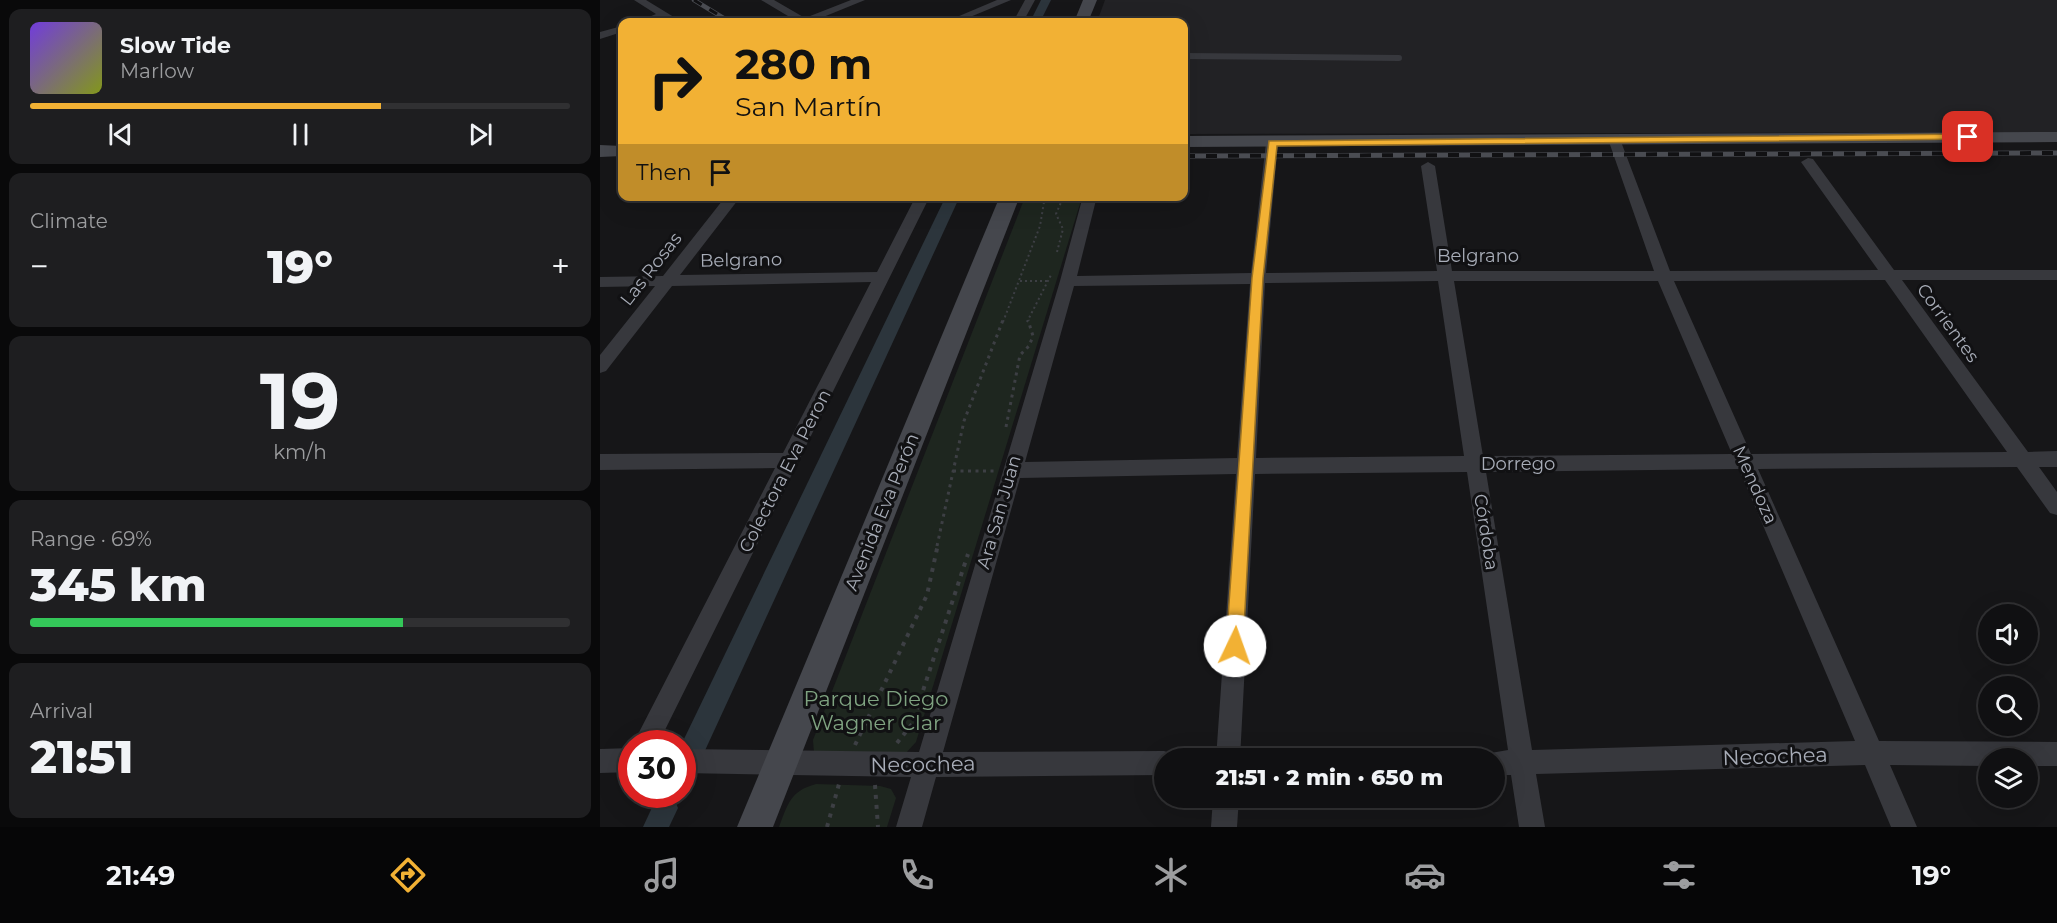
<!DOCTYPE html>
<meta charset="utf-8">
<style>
body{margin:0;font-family:Montserrat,sans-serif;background:#1e1e20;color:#f1f3f6;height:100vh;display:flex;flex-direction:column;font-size:22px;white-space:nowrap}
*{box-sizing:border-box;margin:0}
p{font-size:20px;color:#9c9d9f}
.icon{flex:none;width:33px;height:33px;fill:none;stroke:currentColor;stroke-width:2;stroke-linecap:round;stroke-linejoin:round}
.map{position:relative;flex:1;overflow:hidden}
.sheet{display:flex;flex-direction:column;gap:9px;padding:9px;background:#09090a;width:600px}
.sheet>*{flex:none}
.hud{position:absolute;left:18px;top:18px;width:570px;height:183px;border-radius:12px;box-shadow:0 6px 24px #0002,0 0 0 2px #303032;background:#f2b134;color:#111;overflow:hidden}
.buttons{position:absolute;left:1378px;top:604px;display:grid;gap:12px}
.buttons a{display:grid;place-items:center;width:60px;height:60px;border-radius:50%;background:#101012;box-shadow:0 6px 24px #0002,0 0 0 2px #303032;font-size:30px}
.speed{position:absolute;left:18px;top:730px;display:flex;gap:12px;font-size:30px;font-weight:700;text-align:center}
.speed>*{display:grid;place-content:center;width:78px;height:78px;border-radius:50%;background:#101012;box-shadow:0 6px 24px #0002,0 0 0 2px #303032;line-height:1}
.speed .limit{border:9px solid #d22;background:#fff;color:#111}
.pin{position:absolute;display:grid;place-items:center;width:51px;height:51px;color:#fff;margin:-26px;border-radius:12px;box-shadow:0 3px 9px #0006}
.me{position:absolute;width:66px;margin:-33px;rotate:3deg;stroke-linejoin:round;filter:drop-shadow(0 0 4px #0008)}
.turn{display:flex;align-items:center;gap:21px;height:126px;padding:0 18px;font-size:27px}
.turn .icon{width:78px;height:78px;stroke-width:2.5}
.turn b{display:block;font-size:42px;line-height:51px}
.then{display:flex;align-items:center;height:57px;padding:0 18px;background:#0003;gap:12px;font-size:22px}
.big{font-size:45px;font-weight:800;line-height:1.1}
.sheet .widget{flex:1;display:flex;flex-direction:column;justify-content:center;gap:9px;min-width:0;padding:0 21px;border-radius:12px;background:#1e1e20}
.sheet .dial{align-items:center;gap:0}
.dial b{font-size:78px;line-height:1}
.song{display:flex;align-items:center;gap:18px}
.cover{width:72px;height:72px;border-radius:9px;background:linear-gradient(135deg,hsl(260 70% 55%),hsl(70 70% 35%))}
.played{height:6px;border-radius:3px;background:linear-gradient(90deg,#f2b134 65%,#303032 65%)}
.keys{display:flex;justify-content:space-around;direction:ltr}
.heat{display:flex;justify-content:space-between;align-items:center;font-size:33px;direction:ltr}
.charge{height:9px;border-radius:4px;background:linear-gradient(90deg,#34c759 69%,#303032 0)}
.trip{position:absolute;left:554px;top:748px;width:351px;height:60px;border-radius:30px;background:#101012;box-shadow:0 6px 24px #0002,0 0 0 2px #303032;font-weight:800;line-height:60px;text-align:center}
.tabs{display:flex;height:96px;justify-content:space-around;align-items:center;background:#060607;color:#9c9d9f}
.tabs .icon{width:42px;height:42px}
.tabs .selected{color:#f2b134}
.tabs b{font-size:27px;color:#f1f3f6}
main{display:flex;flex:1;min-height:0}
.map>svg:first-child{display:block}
.built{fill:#222225}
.green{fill:#1e261f}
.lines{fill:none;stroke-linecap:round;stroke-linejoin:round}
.canal{fill:#2c353c;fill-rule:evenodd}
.path-far2{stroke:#3d3f44;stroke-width:2;stroke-dasharray:2 3;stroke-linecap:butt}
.path-far1{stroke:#3d3f44;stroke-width:3;stroke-dasharray:3 4.5;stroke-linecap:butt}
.path{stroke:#3d3f44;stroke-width:4;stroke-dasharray:4 6;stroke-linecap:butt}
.lane{stroke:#37383d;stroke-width:6}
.street{fill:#37383d;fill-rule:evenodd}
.secondary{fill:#45474d;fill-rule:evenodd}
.rail-far1-casing{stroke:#4a4c52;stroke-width:4.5}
.rail-casing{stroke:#4a4c52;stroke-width:5}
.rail-far1{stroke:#111113;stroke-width:3;stroke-dasharray:9;stroke-linecap:butt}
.rail{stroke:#111113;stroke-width:4;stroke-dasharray:11;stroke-linecap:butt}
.route{fill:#f2b134;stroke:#9d7322;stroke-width:1.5}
.labels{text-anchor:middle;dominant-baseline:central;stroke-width:6;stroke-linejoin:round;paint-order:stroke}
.street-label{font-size:18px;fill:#a8adb8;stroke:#111113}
.near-park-label{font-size:21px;fill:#7fa381;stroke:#111113}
.near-street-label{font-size:21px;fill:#a8adb8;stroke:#111113}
</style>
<main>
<section class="sheet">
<div class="widget">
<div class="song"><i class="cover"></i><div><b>Slow Tide</b><p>Marlow</p></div></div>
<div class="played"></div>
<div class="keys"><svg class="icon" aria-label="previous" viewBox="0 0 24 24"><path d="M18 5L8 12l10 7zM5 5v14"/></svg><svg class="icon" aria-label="pause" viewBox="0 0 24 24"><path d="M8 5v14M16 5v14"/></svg><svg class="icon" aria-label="next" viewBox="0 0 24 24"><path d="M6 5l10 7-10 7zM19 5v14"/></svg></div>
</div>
<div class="widget"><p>Climate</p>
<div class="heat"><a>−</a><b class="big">19°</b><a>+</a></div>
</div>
<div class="widget dial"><b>19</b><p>km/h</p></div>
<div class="widget"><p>Range · 69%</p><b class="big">345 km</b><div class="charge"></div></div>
<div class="widget"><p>Arrival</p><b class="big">21:51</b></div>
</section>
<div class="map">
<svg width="1457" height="827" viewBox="0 0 1457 827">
<rect width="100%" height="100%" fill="#161618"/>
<path class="built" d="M 505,0 L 1457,0 L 1457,132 L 584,134 L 584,22 L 497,22 Z"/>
<g class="green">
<path d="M 425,197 L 482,197 L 316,742 L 305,754 L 214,753 L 213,740 Z"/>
<path d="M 216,784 L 280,786 L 291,789 L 296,798 L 287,827 L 179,827 C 188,804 190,791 216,784 Z"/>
</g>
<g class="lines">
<g class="canal">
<path d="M 441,0 L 451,0 L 440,22 L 430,22 Z"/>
<path d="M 346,196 L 360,196 L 102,757 L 93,760 L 84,757 L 84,739 Z"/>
<path d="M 65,795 L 74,799 L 78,808 L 69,827 L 43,827 L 56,799 Z"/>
</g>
<g class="path-far2">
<path d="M 457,252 L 463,229 L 456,214 L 462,200 L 467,196"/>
<path d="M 420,281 L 448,281"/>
<path d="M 403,322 L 440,226 L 445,196"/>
<path d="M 427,322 L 452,273"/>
</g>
<g class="path-far1">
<path d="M 406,427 L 420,355 L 429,346 L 433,336 L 428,320"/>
<path d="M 353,471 L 394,471"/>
<path d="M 337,546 L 364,421 L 403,320"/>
</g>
<g class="path">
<path d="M 297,743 L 312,724 L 368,554"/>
<path d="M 255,745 L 327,595 L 338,544"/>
<path d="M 275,785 L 278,827"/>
<path d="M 227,827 L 239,784"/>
</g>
<path class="lane" d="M 584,56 L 799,58"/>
<g class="street">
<path d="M 34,0 L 46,0 L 82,22 L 70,22 L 64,19 L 37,22 L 56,14 Z"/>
<path d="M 161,0 L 174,0 L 205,18 L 251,0 L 265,0 L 211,22 L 198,22 Z"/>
<path d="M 397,0 L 411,0 L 358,22 L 345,22 Z"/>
<path d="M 425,0 L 435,0 L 423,22 L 413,22 Z"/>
<path d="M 22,26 L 22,32 L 0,39 L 0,32 Z"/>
<path d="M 1014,135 L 1020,139 L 1070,271 L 1278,270 L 1201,162 L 1208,158 L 1213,159 L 1294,270 L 1457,270 L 1457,280 L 1302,280 L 1428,452 L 1457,451 L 1457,467 L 1439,467 L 1457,492 L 1457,515 L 1450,513 L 1417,467 L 1158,469 L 1279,741 L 1457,742 L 1457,766 L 1428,766 L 1428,759 L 1389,759 L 1389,766 L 1290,765 L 1317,827 L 1291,827 L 1265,765 L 936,774 L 945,827 L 919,827 L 911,775 L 894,775 L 894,759 L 883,759 L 885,754 L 908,750 L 867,472 L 655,474 L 640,759 L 616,759 L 636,474 L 420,478 L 343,752 L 564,751 L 573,754 L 575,759 L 564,759 L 564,775 L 336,777 L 322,827 L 296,827 L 311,777 L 82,773 L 82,749 L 319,752 L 460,281 L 483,196 L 497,196 L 477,276 L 651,273 L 666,143 L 672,139 L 678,143 L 666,273 L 837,271 L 821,166 L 828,162 L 835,166 L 852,271 L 1054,271 L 1008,139 ZM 1285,280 L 1407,452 L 1151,454 L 1074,281 ZM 838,281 L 864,456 L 656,458 L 665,283 ZM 854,281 L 1058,281 L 1132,454 L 883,456 ZM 650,284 L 637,458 L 425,462 L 474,286 ZM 1139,469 L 1255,741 L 932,750 L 886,472 Z"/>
<path d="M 126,196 L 141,196 L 80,275 L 277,272 L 316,196 L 330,196 L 58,744 L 33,744 L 175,468 L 0,470 L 0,454 L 183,453 L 271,282 L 72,286 L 6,371 L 0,373 L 0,355 L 55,286 L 0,287 L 0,277 L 63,276 Z"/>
<path d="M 32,748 L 32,772 L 0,773 L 0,749 Z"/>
<path d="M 613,798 L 639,798 L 637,827 L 611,827 Z"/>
</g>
<g class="secondary">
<path d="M 483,0 L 497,0 L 488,22 L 474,22 Z"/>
<path d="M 1457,132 L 1457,142 L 584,147 L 584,136 Z"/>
<path d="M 0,145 L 22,146 L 22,156 L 0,157 Z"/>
<path d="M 400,196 L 420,196 L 173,827 L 137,827 Z"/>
</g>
<g class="rail-far1-casing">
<path id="rail-far1" d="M 94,0 L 130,22"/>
</g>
<g class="rail-casing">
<path id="rail" d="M 584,156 L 1457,153"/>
</g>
<use href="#rail-far1" class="rail-far1"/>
<use href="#rail" class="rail"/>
</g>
<path class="route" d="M 1368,134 L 1372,135 L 1372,139 L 677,146 L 663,278 L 643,646 L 641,652 L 635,654 L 629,652 L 626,646 L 652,278 L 669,141 Z"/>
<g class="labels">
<g class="street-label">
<text x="878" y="256">Belgrano</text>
<text transform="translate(141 260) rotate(-1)">Belgrano</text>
<text transform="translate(51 269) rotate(-52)">Las Rosas</text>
<text transform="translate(1348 323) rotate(54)">Corrientes</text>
<text x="918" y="464">Dorrego</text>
<text transform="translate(185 471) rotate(-63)">Colectora Eva Peron</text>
<text transform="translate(1155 485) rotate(66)">Mendoza</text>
<text transform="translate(282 512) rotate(-68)">Avenida Eva Perón</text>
<text transform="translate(399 512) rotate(-74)">Ara San Juan</text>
<text transform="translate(886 532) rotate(81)">Córdoba</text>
</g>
<g class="near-park-label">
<text x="276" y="698">Parque Diego<tspan x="276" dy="24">Wagner Clar</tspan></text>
</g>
<g class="near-street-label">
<text transform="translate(1175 756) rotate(-2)">Necochea</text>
<text transform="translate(323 764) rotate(-1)">Necochea</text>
</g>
</g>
</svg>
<div class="buttons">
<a><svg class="icon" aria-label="sound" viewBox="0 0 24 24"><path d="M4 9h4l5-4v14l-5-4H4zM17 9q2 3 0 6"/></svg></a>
<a><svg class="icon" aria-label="search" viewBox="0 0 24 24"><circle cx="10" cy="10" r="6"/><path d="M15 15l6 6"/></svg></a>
<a><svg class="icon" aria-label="layers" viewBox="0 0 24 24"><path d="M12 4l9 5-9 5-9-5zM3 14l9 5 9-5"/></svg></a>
</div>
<div class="speed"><div class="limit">30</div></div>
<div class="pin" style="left:1368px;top:137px;background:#d93025"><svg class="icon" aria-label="arrive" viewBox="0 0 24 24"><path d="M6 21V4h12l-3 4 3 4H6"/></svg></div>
<svg class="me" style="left:635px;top:646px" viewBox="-20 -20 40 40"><circle r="19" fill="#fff"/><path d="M0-13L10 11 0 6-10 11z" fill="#f2b134"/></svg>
<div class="trip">21:51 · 2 min · 650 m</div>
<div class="hud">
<div class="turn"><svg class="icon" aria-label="right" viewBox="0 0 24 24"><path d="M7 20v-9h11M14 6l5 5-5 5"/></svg><div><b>280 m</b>San Martín</div></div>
<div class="then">Then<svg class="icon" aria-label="arrive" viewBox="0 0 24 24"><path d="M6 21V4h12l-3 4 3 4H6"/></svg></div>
</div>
</div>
</main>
<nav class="tabs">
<b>21:49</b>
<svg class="icon selected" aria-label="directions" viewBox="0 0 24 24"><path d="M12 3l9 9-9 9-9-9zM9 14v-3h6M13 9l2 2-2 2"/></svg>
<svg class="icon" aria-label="music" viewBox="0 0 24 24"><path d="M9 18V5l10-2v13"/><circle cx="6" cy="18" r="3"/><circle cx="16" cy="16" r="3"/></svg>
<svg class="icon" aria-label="phone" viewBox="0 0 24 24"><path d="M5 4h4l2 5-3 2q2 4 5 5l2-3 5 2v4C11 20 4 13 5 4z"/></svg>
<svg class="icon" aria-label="climate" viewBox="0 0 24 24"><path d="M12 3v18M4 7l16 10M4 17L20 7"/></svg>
<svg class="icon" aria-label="car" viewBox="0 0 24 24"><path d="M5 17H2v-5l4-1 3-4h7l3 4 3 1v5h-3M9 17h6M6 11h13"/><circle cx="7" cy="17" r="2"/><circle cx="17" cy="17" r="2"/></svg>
<svg class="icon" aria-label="filters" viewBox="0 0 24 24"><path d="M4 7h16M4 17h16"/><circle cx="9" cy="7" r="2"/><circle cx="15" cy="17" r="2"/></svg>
<b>19°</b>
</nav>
